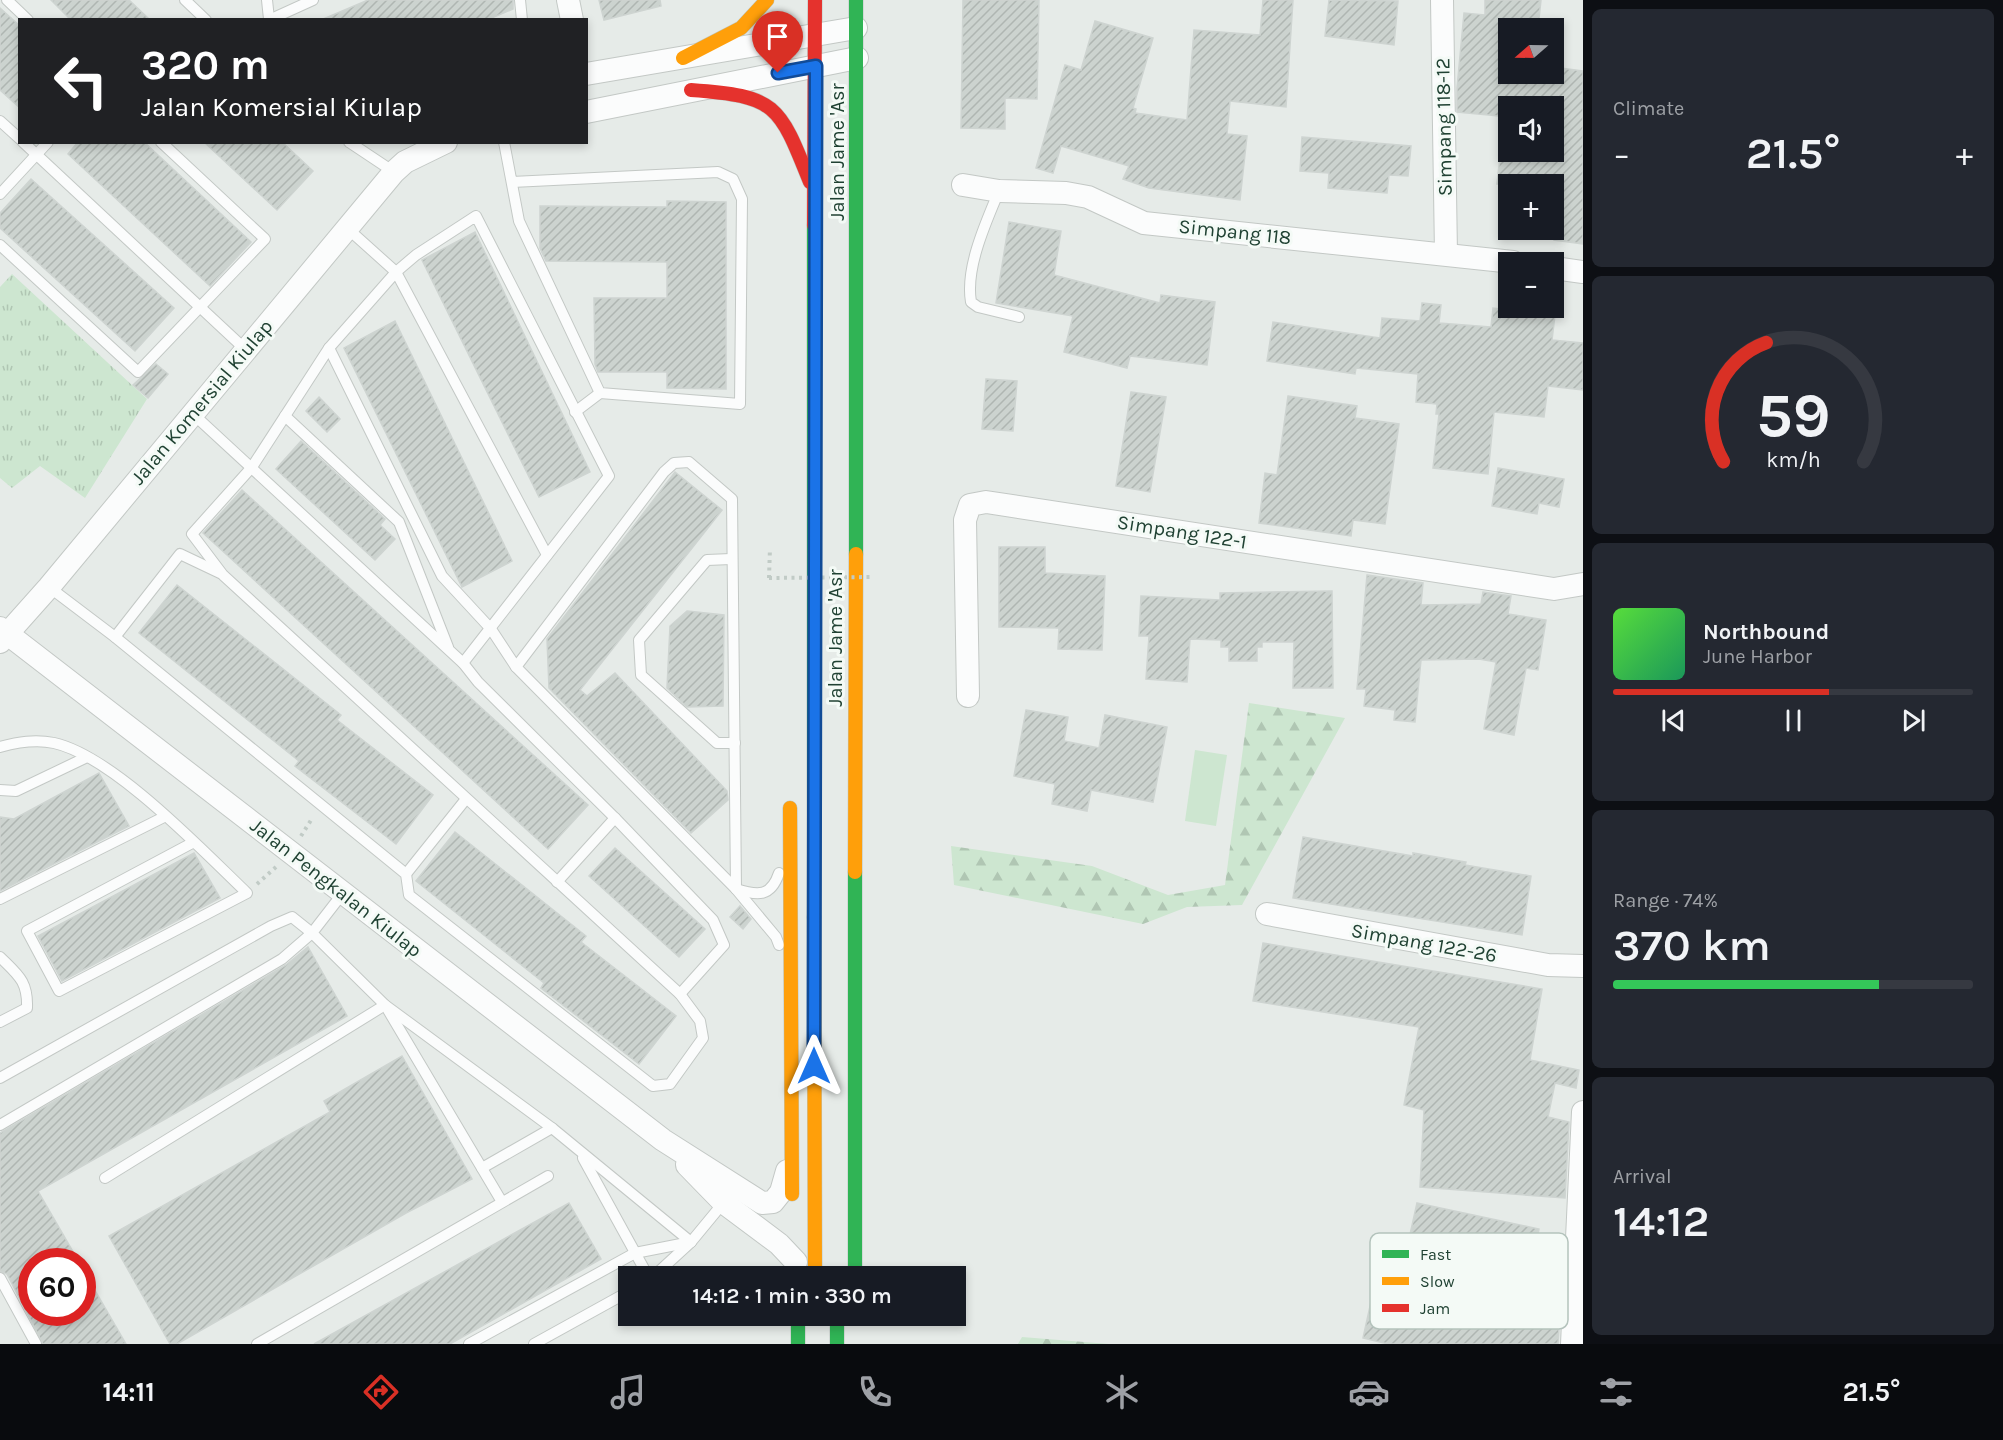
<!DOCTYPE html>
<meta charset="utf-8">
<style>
body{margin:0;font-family:Karla,sans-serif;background:#242831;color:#f1f3f6;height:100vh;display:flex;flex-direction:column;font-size:22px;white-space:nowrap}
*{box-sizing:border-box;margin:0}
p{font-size:20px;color:#9ea1a6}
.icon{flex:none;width:33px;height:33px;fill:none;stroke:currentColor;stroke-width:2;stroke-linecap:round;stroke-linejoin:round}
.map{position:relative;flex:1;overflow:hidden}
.side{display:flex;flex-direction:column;gap:9px;padding:9px;background:#0d0f14;width:420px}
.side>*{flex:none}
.banner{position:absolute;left:18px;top:18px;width:570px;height:126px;border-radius:0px;box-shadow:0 3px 9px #0003;background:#202124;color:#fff;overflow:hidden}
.needle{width:39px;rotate:250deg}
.fabs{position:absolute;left:1498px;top:18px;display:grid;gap:12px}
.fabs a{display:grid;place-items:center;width:66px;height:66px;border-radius:0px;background:#171b24;box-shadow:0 3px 9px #0003;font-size:30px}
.speed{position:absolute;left:18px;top:1248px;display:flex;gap:12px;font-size:30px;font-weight:700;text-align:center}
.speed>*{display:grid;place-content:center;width:78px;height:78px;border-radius:50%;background:#171b24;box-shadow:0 3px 9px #0003;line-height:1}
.speed .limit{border:9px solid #d22;background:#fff;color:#111}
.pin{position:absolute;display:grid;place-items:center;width:51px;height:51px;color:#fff;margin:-62px -26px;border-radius:50% 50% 50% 0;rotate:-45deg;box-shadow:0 0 6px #0007}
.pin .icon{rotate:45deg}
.me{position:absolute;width:66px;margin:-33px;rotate:0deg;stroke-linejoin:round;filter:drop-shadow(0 0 4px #0008)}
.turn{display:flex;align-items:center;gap:21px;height:126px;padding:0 24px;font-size:27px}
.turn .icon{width:78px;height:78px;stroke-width:2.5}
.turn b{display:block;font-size:42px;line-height:51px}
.big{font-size:45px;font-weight:600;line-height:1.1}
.side .widget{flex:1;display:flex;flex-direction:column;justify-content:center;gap:9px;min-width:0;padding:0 21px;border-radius:9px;background:#242831}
.side .dial{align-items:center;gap:0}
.dial svg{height:156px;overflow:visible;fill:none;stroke:#363941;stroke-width:7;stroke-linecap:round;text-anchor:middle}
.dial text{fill:#f1f3f6;stroke:none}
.song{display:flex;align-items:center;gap:18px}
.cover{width:72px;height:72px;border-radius:9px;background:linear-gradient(135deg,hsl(110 70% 55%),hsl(150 70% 35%))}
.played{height:6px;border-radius:3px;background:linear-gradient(90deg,#d93025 60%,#363941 60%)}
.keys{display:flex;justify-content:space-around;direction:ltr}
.heat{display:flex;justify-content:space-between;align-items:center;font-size:33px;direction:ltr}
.charge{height:9px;border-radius:4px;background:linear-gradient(90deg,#34c759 74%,#363941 0)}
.trip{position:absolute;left:618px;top:1266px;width:348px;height:60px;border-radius:0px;background:#171b24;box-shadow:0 3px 9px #0003;font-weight:600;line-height:60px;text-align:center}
.tab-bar{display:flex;height:96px;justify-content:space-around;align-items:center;background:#090b0e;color:#9ea1a6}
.tab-bar .icon{width:42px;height:42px}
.tab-bar .selected{color:#d93025}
.tab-bar b{font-size:27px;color:#f1f3f6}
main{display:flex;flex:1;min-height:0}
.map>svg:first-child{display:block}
.grass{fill:url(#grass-tufts)}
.forest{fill:url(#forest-firs)}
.garden{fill:#cde6d0}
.building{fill:url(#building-hatch);stroke:#ced4d1;stroke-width:1.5}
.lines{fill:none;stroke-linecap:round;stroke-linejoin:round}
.lane-casing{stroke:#c3c8c5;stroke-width:12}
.street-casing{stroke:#c3c8c5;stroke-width:24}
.fast-casing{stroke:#bdc7c3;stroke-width:15}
.slow-casing{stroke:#bdc7c3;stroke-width:15}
.jam-casing{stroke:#bdc7c3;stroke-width:15}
.path{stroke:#c1cbc6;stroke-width:4;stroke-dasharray:3 4.5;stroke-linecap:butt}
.lane{stroke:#fbfcfc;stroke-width:10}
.street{stroke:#fbfcfc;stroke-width:22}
.fast{stroke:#30b455;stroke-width:14}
.slow{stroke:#ff9f0a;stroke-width:14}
.jam{stroke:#e5322d;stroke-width:14}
.path-bridge{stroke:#c1cbc6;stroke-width:4;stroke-dasharray:3 4.5;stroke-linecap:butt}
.route-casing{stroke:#114b97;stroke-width:15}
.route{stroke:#1a73e8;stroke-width:10}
.labels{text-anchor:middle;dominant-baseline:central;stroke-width:6;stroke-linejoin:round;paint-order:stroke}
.street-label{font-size:20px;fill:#204233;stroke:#f4faf6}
.key{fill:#f4faf6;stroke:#b4c3bc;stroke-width:1.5}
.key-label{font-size:16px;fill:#204233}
</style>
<main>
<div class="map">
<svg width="1583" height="1344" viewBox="0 0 1583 1344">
<defs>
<pattern id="grass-tufts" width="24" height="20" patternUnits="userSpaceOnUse" patternTransform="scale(1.5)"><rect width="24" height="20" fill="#cde6d0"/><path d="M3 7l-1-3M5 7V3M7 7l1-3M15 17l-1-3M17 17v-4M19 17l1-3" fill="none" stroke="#b0c6b3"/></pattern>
<pattern id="forest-firs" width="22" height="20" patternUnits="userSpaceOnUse" patternTransform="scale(1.5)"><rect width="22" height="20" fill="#cde6d0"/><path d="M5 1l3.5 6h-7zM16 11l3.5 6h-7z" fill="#b0c6b3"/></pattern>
<pattern id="building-hatch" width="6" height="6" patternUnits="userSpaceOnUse" patternTransform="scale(1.5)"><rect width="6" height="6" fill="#ccd3cf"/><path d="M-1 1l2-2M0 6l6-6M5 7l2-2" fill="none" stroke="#afb6b2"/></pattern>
</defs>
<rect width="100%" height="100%" fill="#e6ebe8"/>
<path class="grass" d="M 12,274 L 147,399 L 85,498 L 40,466 L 12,488 L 0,478 L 0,287 Z"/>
<g class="forest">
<path d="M 1249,703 L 1345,718 L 1242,905 L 1187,907 L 1143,924 L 954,885 L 951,846 L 1092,866 L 1168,895 L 1225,885 Z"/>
<path d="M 1022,1337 L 1109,1344 L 1018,1344 Z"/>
</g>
<path class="garden" d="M 1195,750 L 1227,755 L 1216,826 L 1185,821 Z"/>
<g class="building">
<path d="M 51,0 L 129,0 L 150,20 L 71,20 Z"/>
<path d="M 368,0 L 513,0 L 513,9 L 487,20 L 321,20 Z"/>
<path d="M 599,0 L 660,0 L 661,6 L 604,20 Z"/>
<path d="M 963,0 L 1039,0 L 1037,99 L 1005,98 L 1005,129 L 961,128 Z"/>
<path d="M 1263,0 L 1293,0 L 1286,107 L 1230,101 L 1227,134 L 1247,136 L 1240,200 L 1149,188 L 1123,179 L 1129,166 L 1061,146 L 1053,173 L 1036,168 L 1065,65 L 1081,70 L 1095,21 L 1153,38 L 1133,108 L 1136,109 L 1135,113 L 1187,120 L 1194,30 L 1260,35 Z"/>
<path d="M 1329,0 L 1398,1 L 1394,45 L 1325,36 Z"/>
<path d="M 1485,0 L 1541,0 L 1538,28 L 1509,28 L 1509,74 L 1554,74 L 1554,67 L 1583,71 L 1583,244 L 1554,240 L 1554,184 L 1497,184 L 1500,156 L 1541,161 L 1541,153 L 1554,154 L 1554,106 L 1509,106 L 1509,117 L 1457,112 L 1457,88 L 1464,13 L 1485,15 Z"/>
<path d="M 0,8 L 20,26 L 20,108 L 0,90 Z"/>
<path d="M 1302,137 L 1411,146 L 1408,176 L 1389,175 L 1387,193 L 1328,188 L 1329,173 L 1300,171 Z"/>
<path d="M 78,142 L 144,142 L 251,242 L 210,286 L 68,154 Z"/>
<path d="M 204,142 L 282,142 L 313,171 L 277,210 Z"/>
<path d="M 31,179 L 174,308 L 135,351 L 0,228 L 0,213 Z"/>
<path d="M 667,201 L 726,202 L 726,389 L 667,388 L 667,372 L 598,372 L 595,364 L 594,298 L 667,298 L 667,262 L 546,261 L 540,248 L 540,206 L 667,207 Z"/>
<path d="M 1009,222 L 1061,231 L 1054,275 L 1160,303 L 1161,295 L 1215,302 L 1207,365 L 1130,356 L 1127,368 L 1064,352 L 1073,316 L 996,303 Z"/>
<path d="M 475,232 L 590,472 L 539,497 L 422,260 Z"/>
<path d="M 1422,303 L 1441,305 L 1439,323 L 1491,327 L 1493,308 L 1555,315 L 1552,340 L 1583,343 L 1583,390 L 1548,386 L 1544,417 L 1494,412 L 1488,474 L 1433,468 L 1439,414 L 1436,414 L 1437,404 L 1416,402 L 1418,374 L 1356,368 L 1355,374 L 1267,361 L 1273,322 L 1380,338 L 1382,318 L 1420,321 Z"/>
<path d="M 395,321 L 512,561 L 462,587 L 344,348 Z"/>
<path d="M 156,364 L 168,374 L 148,398 L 133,385 Z"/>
<path d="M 986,379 L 1017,381 L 1013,431 L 982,429 Z"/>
<path d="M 1131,392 L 1166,397 L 1150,492 L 1116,486 Z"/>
<path d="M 1288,396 L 1357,406 L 1355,418 L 1399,424 L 1385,524 L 1353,520 L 1351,536 L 1259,523 L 1265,473 L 1277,475 Z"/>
<path d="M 319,397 L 340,419 L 327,432 L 306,411 Z"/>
<path d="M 301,441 L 385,519 L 380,525 L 395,539 L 375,560 L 276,469 Z"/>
<path d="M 1498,468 L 1564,479 L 1559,507 L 1539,503 L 1537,514 L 1492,506 Z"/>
<path d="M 675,472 L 722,510 L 580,690 L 587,696 L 615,673 L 727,791 L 728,800 L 691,833 L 549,688 L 547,639 Z"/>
<path d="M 242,490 L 588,805 L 548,849 L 203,533 Z"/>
<path d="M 999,547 L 1045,547 L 1045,573 L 1105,576 L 1102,650 L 1058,649 L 1059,628 L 999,627 Z"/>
<path d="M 1367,575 L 1423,583 L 1421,605 L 1481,604 L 1483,592 L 1511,596 L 1508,614 L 1546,620 L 1538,670 L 1526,668 L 1514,735 L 1484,729 L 1496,662 L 1479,659 L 1421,660 L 1415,722 L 1394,720 L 1395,710 L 1364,706 L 1366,689 L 1357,689 Z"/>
<path d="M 177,585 L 341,715 L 337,720 L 433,795 L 396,844 L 295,766 L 299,761 L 139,633 Z"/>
<path d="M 1332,591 L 1333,688 L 1293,688 L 1294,642 L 1262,642 L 1262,647 L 1257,647 L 1257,661 L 1229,661 L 1229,647 L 1221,647 L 1221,640 L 1190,639 L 1187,682 L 1146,679 L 1149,636 L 1139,636 L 1141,596 L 1220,600 L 1220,593 Z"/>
<path d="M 687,611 L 724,615 L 723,706 L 687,707 L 667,688 L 670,626 Z"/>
<path d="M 1026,710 L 1068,717 L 1064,741 L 1099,748 L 1105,715 L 1167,727 L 1153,802 L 1091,790 L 1087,811 L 1052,804 L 1055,784 L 1014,776 Z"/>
<path d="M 99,773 L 129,826 L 0,891 L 0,817 L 14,819 Z"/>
<path d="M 455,832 L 586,936 L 581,942 L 676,1016 L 639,1064 L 541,988 L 544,983 L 416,881 Z"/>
<path d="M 1303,837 L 1413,856 L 1413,853 L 1466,862 L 1465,865 L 1531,876 L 1522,935 L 1293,898 Z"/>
<path d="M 615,848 L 705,929 L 679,957 L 589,876 Z"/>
<path d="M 194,853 L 220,898 L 62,981 L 38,936 Z"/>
<path d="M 740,906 L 751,919 L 743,929 L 730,917 Z"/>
<path d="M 1263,943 L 1542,989 L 1530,1060 L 1579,1070 L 1576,1088 L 1555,1083 L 1548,1117 L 1569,1122 L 1565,1198 L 1420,1187 L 1424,1110 L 1404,1105 L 1419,1027 L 1253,1001 Z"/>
<path d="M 308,947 L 347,1016 L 38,1191 L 79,1262 L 32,1262 L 32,1312 L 82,1312 L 82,1268 L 126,1344 L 43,1344 L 7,1274 L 0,1271 L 0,1133 L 286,965 Z"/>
<path d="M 402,1056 L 472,1179 L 406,1213 L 177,1344 L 170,1344 L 109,1236 L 330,1112 L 324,1101 Z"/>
<path d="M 569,1203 L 601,1259 L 450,1344 L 314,1344 Z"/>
<path d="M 1417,1203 L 1539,1229 L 1536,1244 L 1557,1248 L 1554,1268 L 1532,1263 L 1524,1305 L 1549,1311 L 1546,1325 L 1559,1328 L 1558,1344 L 1388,1344 L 1363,1338 L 1380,1261 L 1403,1266 Z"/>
</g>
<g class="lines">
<g class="lane-casing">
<g id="lane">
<path d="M 7,0 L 28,20"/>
<path d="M 185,0 L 206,20"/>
<path d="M 267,0 L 269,19"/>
<path d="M 520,0 L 522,20"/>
<path d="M 269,20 L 313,0"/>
<path d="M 0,121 L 20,139"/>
<path d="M 23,142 L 246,350"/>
<path d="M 349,142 L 394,172"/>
<path d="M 504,142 L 519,221 L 600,393 L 740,404 L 742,199 L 733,179 L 718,172 L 512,182"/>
<path d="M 999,191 C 986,222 965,268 971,302 L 978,307 L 1019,317"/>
<path d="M 0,194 L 48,142"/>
<path d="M 347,228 L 396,272 L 547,555"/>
<path d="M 0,245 L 138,372 L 265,239 L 161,142"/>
<path d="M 329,348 L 442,576 L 491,629 L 516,667 L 736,889 L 776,937 L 779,945"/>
<path d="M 575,412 L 600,393"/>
<path d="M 192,413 L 463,663 L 478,682 L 615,818 L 713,920 L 724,945 L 680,994"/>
<path d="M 285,416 L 399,522 L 448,647"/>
<path d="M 731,559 L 707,560 L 639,640 L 641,675 L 717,743 L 735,743"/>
<path d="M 49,587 L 115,637 L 406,874 L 409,895 L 653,1086 L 670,1084 L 703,1038 L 700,1021 L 680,994 L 223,575 L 192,534 L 252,467 L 329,348 L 396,272 L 416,255 L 476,216 L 609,476 L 463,663"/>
<path d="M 115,637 L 180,554 L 220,573"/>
<path d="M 516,667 L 664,472 L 674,463 L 689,462 L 732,499 L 736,889"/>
<path d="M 0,747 C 18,742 35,739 54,743 C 113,756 202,850 247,893 L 59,991 L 27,931 L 194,842"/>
<path d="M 0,790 L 16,791 L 87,757"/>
<path d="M 406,874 L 466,799"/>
<path d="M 557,882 L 615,818"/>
<path d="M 736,889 C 758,896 771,897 779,873"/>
<path d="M 343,893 L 312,933 L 385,1005 L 552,1128 L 691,1242"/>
<path d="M 0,899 L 164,817"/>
<path d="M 0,957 C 18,975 28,981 27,1008 L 0,1022"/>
<path d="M 388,1010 L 502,1202"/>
<path d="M 0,1078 L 271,926 L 292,917 L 312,933 L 282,959 L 0,1125"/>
<path d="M 583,1158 L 648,1276"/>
<path d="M 482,1168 L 552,1128"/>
<path d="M 105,1178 L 385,1005"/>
<path d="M 654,1276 L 691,1242 L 724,1202"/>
<path d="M 0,1278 L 36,1344"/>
<path d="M 257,1344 L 548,1176"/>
<path d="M 469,1344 L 635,1253 L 691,1242"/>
<path d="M 534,1344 L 628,1292"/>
</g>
</g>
<g class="street-casing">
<g id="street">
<path d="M 568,0 L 572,20"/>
<path d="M 1442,0 L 1446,254"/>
<path d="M 586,74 L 856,28"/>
<path d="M 586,112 L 857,58"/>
<path d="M 963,185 L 999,191 L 1066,193 L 1088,197 L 1144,223 L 1513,262"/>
<path d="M 1554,268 L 1583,272"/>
<path d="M 0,628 L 663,1140 L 762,1203 L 773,1202 L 781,1192 L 787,1171"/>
<path d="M 0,642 L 49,587 L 394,172 L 405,162 L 446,142"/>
<path d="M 968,696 L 965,520 L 970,505 L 986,502 L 1554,589 L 1583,584"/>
<path d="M 1267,914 L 1548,965 L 1583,966"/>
<path d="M 687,1165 L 724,1203 L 779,1244 L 796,1262"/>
<path d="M 1572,1344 L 1583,1112"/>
</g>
</g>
<g class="fast-casing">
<g id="fast">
<path d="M 856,554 L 856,0"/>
<path d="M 814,917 L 814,225"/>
<path d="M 855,1276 L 855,872"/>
<path d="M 798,1316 L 798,1344"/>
<path d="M 837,1316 L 837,1344"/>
</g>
</g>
<g class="slow-casing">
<g id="slow">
<path d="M 683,58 L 741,28 L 767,0"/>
<path d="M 790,808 L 792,1194"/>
<path d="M 855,872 L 856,554"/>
<path d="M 814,917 L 815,1276"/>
</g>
</g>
<g class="jam-casing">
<g id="jam">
<path d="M 691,90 C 776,96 779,104 810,182"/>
<path d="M 814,225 L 815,0"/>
</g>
</g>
<g class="path">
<path d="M 769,578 L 770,548"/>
<path d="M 301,836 L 313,817"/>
<path d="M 257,884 L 276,867"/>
</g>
<use href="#lane" class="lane"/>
<use href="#street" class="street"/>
<use href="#fast" class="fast"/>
<use href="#slow" class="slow"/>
<use href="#jam" class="jam"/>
<path class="path-bridge" d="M 769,578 L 873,577"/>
</g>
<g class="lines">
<g class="route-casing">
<path id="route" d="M 778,73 L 816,66 L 814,1066"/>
</g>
<use href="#route" class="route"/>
</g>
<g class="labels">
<g class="street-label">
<text transform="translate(1444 127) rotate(-91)">Simpang 118-12</text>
<text transform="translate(837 152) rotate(-90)">Jalan Jame 'Asr</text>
<text transform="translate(1235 232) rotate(6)">Simpang 118</text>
<text transform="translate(202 402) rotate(-50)">Jalan Komersial Kiulap</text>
<text transform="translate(1182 532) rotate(9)">Simpang 122-1</text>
<text transform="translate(835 638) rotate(-90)">Jalan Jame 'Asr</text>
<text transform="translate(336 888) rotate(38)">Jalan Pengkalan Kiulap</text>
<text transform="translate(1424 943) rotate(10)">Simpang 122-26</text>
</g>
</g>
<rect x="1370" y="1233" width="198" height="96" rx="9" class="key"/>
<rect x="1382" y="1250" width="27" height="8" fill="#30b455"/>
<rect x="1382" y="1277" width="27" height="8" fill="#ff9f0a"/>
<rect x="1382" y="1304" width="27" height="8" fill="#e5322d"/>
<g class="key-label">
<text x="1420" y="1260">Fast</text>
<text x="1420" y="1287">Slow</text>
<text x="1420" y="1314">Jam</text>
</g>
</svg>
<div class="fabs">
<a><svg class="needle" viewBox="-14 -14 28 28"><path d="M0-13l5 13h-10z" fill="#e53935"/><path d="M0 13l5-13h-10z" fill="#9ea1a6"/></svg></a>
<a><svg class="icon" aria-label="sound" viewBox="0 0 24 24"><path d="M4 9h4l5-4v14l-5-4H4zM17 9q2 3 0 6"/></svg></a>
<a>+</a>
<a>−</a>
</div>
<div class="speed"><div class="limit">60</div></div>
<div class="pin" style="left:778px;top:73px;background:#d93025"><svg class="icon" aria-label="arrive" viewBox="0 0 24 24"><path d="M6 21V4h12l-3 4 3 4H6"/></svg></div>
<svg class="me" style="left:814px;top:1066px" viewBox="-20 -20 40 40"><path d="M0-17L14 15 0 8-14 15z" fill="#1a73e8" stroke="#fff" stroke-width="4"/></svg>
<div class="trip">14:12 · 1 min · 330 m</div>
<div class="banner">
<div class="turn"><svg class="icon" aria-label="left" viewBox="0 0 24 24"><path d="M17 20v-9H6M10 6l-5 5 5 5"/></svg><div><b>320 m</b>Jalan Komersial Kiulap</div></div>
</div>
</div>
<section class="side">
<div class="widget"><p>Climate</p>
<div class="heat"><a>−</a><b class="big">21.5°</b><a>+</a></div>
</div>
<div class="widget dial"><svg viewBox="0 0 100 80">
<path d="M14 69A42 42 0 1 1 86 69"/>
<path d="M14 69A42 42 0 0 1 36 8" stroke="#d93025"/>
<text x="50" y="56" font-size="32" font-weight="700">59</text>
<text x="50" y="72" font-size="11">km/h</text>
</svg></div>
<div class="widget">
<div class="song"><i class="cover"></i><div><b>Northbound</b><p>June Harbor</p></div></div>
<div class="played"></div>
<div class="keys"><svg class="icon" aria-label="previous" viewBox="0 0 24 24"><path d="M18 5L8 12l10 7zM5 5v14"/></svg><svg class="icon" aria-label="pause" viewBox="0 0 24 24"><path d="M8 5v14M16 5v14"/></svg><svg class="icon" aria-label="next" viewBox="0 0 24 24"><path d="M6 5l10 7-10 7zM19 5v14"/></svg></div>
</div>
<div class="widget"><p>Range · 74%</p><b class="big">370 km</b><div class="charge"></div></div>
<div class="widget"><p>Arrival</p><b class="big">14:12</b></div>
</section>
</main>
<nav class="tab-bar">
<b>14:11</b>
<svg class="icon selected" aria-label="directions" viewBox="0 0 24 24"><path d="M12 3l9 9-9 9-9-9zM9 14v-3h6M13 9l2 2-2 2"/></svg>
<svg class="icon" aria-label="music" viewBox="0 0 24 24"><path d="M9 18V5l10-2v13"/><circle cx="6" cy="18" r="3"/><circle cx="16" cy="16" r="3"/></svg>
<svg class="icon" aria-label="phone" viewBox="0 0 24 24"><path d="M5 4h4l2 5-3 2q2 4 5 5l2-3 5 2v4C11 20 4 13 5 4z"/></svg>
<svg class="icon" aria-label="climate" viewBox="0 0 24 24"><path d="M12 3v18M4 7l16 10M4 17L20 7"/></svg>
<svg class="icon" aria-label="car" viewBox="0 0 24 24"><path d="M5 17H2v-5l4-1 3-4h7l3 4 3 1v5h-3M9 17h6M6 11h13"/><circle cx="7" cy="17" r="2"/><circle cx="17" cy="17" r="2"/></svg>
<svg class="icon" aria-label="filters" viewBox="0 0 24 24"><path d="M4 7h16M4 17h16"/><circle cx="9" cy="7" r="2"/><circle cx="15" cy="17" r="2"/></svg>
<b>21.5°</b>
</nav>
